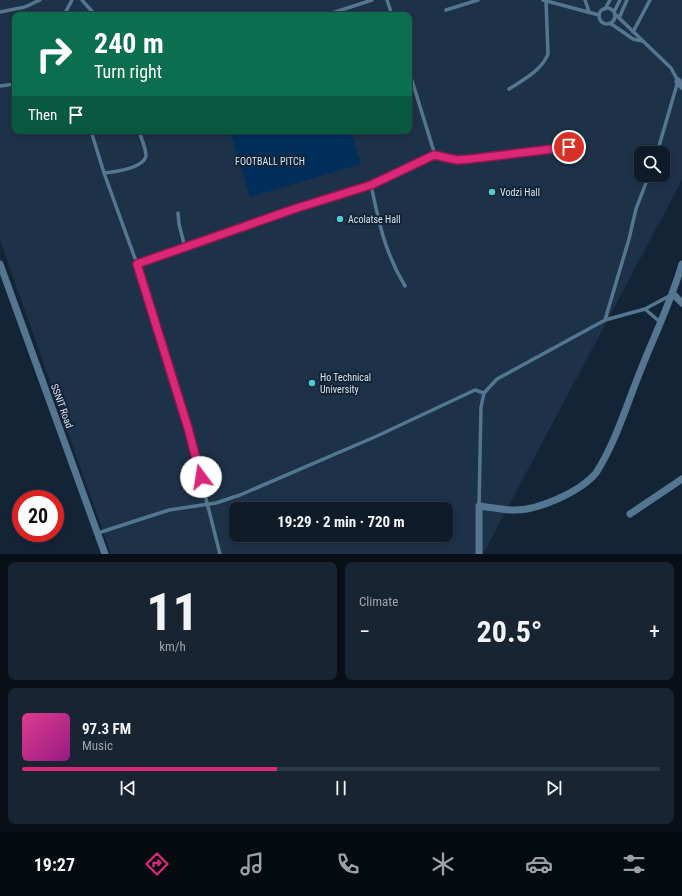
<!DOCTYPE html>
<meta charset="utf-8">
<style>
body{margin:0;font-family:"Roboto Condensed",sans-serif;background:#182431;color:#f1f3f6;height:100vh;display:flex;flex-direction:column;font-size:15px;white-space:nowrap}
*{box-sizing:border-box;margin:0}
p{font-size:13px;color:#9ba1a8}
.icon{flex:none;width:22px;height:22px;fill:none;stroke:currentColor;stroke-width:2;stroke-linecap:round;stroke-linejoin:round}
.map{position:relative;height:554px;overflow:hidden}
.side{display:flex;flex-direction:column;gap:8px;padding:8px;background:#080f17;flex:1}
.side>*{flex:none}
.top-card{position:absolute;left:12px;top:12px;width:400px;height:122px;border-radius:8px;box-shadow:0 2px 6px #0003,0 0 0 1px #2f3946;background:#0b6e4f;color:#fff;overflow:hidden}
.tools{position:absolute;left:634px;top:146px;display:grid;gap:8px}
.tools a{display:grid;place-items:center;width:36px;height:36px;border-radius:8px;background:#0f1b29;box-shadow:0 2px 6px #0003,0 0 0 1px #2f3946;font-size:20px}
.speed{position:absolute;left:12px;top:490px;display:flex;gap:8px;font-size:20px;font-weight:700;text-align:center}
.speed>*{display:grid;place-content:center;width:52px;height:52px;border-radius:50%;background:#0f1b29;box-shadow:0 2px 6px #0003,0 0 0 1px #2f3946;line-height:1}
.speed .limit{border:6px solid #d22;background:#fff;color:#111}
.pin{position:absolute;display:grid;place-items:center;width:34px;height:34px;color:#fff;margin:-17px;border:2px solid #fff;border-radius:50%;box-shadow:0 1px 4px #0007}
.me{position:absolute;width:44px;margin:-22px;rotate:346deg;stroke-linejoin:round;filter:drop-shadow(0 0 3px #0008)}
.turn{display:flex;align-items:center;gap:14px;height:84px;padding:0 16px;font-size:18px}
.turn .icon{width:52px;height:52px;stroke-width:2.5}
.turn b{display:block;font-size:28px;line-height:34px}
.then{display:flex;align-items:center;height:38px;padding:0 16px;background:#0003;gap:8px;font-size:15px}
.big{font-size:30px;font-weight:700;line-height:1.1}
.side .widget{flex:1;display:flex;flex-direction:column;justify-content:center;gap:6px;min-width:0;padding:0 14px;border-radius:8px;background:#182431}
.side .dial{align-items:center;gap:0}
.dial b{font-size:52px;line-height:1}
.song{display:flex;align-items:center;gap:12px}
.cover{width:48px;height:48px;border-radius:6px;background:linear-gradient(135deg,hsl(330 70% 55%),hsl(310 70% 35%))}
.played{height:4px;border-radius:2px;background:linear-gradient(90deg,#db2777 40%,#2f3946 40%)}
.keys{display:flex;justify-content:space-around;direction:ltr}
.heat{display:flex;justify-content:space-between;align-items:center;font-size:22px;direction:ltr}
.side .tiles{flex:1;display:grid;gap:8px;grid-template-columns:1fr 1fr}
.widget:last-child{grid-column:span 2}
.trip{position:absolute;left:229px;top:502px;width:224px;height:40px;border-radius:8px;background:#0f1b29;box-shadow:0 2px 6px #0003,0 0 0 1px #2f3946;font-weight:700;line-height:40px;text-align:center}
.menu{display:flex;height:64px;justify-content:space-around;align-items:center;background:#060b10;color:#9ba1a8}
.menu .icon{width:28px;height:28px}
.menu .current{color:#db2777}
.menu b{font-size:18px;color:#f1f3f6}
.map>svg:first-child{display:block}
.built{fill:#1d3148;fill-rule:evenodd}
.green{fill:#002f5b}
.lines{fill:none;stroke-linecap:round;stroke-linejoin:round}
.service{stroke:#547690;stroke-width:3.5}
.minor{stroke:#547690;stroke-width:7}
.route-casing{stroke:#8e194d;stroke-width:10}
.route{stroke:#db2777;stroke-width:7}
.poi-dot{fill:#51ccd1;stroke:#142437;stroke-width:1.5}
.labels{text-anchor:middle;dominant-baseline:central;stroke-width:4;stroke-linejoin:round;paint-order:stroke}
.park-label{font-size:10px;fill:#d0e0f2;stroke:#142437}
.poi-label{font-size:10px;fill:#d6e0ed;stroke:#142437;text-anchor:start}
.street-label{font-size:10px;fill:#d6e0ed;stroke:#142437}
</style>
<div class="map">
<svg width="682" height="554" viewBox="0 0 682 554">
<rect width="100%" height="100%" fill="#142437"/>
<path class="built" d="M 0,0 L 682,0 L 682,180 L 483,554 L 111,554 L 0,240 ZM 15,15 L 409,15 L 409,131 L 15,131 ZM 641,153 L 663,153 L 663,175 L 641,175 ZM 236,509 L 446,509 L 446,535 L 236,535 Z"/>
<path class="green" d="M 230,131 L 351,131 L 361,164 L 250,197 Z"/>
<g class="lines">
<g class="service">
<path d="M 82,0 L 95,15"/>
<path d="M 387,0 L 392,15"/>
<path d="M 543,0 L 599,15"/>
<path d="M 585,0 L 589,12"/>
<circle cx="607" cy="16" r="8"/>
<path d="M 605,9 L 610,0"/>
<path d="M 446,10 L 478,0"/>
<path d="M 0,12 L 25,7 L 40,0"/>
<path d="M 614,12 L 620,0"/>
<path d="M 615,14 L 671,68 L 678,81 L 657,153"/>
<path d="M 64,15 L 72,0"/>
<path d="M 326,15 L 372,0"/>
<path d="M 619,18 L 627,0"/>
<path d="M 610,23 L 633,39 L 642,41"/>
<path d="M 633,32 L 650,0"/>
<path d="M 409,71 L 435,155"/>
<path d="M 0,86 L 15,84"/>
<path d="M 509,89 C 523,80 542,70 548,54 L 546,1"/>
<path d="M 91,131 L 104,173 L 137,264 L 188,428 L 220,554"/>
<path d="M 104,173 C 114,172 144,168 146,156 C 146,148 141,138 139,131"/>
<path d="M 371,185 C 379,223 385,253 405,286"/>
<path d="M 178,213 L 179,224 L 185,248"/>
<path d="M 137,264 L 297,208 L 371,185 L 435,155 L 457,160 L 470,159 L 569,147"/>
<path d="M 645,309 L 660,322"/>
<path d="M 605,320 L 645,309 L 671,295"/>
<path d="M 479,506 L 481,407 L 484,393 L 497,379 L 605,320 L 629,239 L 636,209 L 649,175"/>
<path d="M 98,533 L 169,510 L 216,503 L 240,495 L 377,436 L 475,390 L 484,393"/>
</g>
<g class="minor">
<path d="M 678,81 L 682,86"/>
<path d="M 0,264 L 105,554"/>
<path d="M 673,294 L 682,303"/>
<path d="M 630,514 L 682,479"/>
<path d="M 479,554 L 479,506 C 490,507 502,510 513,510 C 537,511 580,492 596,473 C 616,442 626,406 640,372 C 654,336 671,302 682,264"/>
</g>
</g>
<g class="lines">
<g class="route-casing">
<path id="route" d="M 201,477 L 188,428 L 137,264 L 297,208 L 371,185 L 434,155 L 457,160 L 470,159 L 569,147"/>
</g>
<use href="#route" class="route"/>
</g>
<g class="poi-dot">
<circle cx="492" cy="192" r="4"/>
<circle cx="340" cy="219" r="4"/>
<circle cx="312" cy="383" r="4"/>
</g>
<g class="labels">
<g class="park-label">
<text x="270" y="161">FOOTBALL PITCH</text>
</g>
<g class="poi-label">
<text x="500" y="192">Vodzi Hall</text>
<text x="348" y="219">Acolatse Hall</text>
<text x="320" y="377">Ho Technical<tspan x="320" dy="12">University</tspan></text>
</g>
<g class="street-label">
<text transform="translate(62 406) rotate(70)">SSNIT Road</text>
</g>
</g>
</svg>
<div class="tools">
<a><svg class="icon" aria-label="search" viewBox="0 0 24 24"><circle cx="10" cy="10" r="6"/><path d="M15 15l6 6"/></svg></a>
</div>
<div class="speed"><div class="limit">20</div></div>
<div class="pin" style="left:569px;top:147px;background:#d93025"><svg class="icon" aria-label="arrive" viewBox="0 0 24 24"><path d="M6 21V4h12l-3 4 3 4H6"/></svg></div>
<svg class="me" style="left:201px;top:477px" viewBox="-20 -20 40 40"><circle r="19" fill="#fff"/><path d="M0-13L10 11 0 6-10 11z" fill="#db2777"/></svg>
<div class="trip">19:29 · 2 min · 720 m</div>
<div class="top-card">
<div class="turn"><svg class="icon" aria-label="right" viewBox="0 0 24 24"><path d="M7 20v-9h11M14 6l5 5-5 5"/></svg><div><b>240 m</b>Turn right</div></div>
<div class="then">Then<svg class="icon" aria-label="arrive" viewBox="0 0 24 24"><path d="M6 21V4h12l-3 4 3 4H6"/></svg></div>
</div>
</div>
<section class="side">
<div class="tiles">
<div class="widget dial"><b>11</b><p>km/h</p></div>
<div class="widget"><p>Climate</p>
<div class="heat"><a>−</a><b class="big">20.5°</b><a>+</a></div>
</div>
<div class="widget">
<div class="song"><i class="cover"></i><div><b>97.3 FM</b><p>Music</p></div></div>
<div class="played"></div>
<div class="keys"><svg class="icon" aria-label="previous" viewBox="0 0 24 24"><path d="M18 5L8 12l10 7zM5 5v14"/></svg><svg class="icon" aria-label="pause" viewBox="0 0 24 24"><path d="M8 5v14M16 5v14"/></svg><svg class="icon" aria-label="next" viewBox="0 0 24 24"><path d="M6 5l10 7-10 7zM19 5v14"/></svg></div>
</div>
</div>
</section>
<nav class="menu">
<b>19:27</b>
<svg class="icon current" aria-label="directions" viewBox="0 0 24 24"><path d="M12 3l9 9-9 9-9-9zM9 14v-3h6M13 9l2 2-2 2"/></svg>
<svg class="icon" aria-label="music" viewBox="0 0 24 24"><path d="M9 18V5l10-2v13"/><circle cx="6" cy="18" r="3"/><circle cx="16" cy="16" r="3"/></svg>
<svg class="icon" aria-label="phone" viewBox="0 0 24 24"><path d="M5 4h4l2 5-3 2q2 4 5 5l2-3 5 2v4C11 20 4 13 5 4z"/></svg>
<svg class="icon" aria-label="climate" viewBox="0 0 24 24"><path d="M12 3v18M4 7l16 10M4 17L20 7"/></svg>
<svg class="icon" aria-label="car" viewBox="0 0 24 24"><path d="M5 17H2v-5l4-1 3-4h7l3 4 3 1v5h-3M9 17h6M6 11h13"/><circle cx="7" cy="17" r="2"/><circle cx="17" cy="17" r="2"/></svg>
<svg class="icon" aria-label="filters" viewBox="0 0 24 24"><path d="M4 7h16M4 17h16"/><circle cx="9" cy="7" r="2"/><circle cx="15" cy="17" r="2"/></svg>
</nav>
